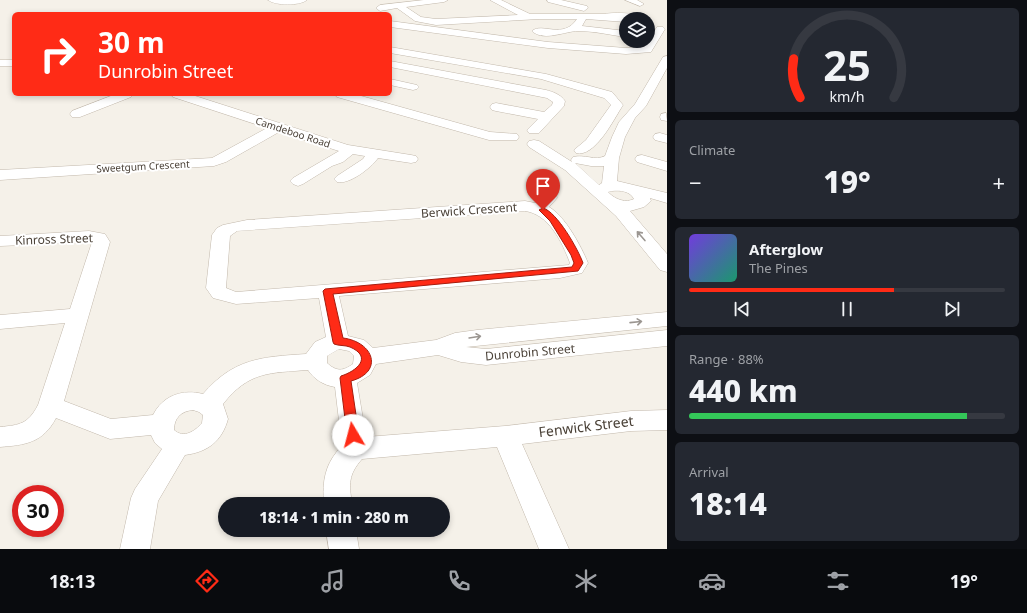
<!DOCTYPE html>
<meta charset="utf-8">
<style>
body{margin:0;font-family:"Noto Sans",sans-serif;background:#242831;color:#f1f3f6;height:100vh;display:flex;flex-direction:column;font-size:15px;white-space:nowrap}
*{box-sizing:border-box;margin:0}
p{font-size:13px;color:#9ea1a6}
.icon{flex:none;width:22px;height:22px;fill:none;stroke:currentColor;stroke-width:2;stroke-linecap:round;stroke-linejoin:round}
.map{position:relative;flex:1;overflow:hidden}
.side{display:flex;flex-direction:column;gap:8px;padding:8px;background:#0d0f14;width:360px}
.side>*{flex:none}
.top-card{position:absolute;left:12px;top:12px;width:380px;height:84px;border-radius:6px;box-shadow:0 2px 6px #0003;background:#ff2b16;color:#fff;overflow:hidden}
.controls{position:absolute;left:619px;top:12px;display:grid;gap:8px}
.controls a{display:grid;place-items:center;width:36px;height:36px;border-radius:50%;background:#171b24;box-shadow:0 2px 6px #0003;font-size:20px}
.speed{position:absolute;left:12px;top:485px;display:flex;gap:8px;font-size:20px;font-weight:700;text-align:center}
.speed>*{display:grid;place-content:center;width:52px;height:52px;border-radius:50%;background:#171b24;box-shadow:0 2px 6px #0003;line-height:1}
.speed .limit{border:6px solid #d22;background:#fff;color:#111}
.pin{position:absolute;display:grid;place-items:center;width:34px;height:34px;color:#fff;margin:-41px -17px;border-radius:50% 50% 50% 0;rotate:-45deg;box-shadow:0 0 4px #0007}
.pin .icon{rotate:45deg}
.me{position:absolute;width:44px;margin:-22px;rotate:352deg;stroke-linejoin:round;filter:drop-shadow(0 0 3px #0008)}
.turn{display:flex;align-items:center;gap:14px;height:84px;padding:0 20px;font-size:18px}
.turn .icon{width:52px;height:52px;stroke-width:2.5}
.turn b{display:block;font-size:28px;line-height:34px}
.big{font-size:30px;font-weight:800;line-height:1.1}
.side .card{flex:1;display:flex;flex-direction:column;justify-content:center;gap:6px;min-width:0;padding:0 14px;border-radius:6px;background:#242831}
.side .dial{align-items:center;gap:0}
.dial svg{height:104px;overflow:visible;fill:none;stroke:#363941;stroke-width:7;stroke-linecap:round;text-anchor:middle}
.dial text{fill:#f1f3f6;stroke:none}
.song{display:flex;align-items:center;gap:12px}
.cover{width:48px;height:48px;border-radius:6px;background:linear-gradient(135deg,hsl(260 70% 55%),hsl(160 70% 35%))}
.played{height:4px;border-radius:2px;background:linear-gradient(90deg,#ff2b16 65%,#363941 65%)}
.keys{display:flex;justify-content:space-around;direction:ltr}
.heat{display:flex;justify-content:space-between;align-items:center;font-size:22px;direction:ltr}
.charge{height:6px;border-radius:3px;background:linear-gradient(90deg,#34c759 88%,#363941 0)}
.trip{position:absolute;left:218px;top:497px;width:232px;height:40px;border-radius:20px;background:#171b24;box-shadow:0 2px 6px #0003;font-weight:800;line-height:40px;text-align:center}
.dock{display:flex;height:64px;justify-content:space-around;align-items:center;background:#090b0e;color:#9ea1a6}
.dock .icon{width:28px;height:28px}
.dock .active{color:#ff2b16}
.dock b{font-size:18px;color:#f1f3f6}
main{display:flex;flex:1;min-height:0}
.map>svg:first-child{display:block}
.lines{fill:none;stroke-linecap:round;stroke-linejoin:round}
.minor-casing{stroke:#c2b8ab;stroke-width:1}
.minor{fill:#fff;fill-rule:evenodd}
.oneway{stroke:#9b9691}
.route{fill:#ff2b16;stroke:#a61c0e}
.labels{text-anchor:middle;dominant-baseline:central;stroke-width:4;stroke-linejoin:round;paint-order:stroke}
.far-street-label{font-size:10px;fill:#4a4137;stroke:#fff}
.street-label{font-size:12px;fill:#4a4137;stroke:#fff}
.near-street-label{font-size:14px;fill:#4a4137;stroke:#fff}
</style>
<main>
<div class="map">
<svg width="667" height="549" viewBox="0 0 667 549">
<rect width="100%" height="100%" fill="#f5f1e9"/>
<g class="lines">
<g class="minor-casing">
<g id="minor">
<path d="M 268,0 L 307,0 C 300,6 275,6 268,0 Z"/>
<path d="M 424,0 L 448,0 L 444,2 L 406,7 L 421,17 L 436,19 L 518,15 L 490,0 L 501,0 L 530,14 L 605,14 C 613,12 643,13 649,19 L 648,21 L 648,19 L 626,19 L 626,22 L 586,19 L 582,26 L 626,31 L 626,37 C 610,35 594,31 578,31 C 566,31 543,42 532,31 C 542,22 563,40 577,19 L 539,19 L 436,25 L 415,21 L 397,8 L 380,11 L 376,8 L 380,5 Z"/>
<path d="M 547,0 L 561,0 L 587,6 L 588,8 L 584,11 L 548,2 Z"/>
<path d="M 625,0 L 637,0 L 644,4 L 640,6 Z"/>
<path d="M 390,21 L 548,42 L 626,48 L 644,47 L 657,27 L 663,27 L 665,29 L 651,52 L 626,54 L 548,48 L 390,27 Z"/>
<path d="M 390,47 L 546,74 L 612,92 L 623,105 C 614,119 595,158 576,153 L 574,150 L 586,140 L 611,105 L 604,98 L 541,79 L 390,53 Z"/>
<path d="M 667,56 L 667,68 L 646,106 L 635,118 L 625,137 L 619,158 L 617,181 L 667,193 L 667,203 L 650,198 L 651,201 L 644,207 L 630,211 L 667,254 L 667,272 L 660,270 L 616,216 L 565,170 L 529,147 L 527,144 L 529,141 L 534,140 L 539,141 L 572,162 L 571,160 L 573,157 C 584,154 595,161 605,156 L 612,137 L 619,122 L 635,104 L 663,57 ZM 575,163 L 591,166 L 604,166 L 602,183 L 599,185 ZM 612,191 C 620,190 630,191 634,199 C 626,203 616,200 609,193 L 608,192 Z"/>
<rect x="0" y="60" width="14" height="6"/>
<path d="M 390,61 L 546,90 C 553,92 560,94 565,101 L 564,106 L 539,133 L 529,133 L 527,130 L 538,119 L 496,111 L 492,110 L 490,107 L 492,104 L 496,103 L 544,112 L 552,105 L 553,102 L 547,98 L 390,67 Z"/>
<path d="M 390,79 L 417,85 L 419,87 L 417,89 L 413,90 L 390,85 Z"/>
<path d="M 116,94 L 133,94 L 131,97 L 80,117 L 72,117 L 70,114 L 72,111 Z"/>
<path d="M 171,94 L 189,94 L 348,145 L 411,155 L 416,156 L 418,159 L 416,162 L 411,163 L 378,158 C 371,168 349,185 337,182 L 334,179 L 337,176 L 363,159 L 365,156 L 353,154 L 343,162 L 332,166 L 303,184 L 298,186 L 293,184 L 290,181 L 293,178 L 339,151 L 279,132 L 226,162 L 214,166 L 0,180 L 0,170 L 212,158 L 267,128 L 173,97 Z"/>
<path d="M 335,94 L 354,94 L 490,132 L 517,134 L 519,137 L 517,140 L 489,140 L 337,97 Z"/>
<path d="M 666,113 L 667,121 L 661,120 L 660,117 L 661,114 Z"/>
<path d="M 660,133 L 667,135 L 667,143 L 655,140 L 653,137 L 655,134 Z"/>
<path d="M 642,155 L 667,162 L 667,171 L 637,162 L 635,159 L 637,156 Z"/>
<path d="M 547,183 L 553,185 L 557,198 L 549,207 C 565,216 581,246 588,263 L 582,273 L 560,278 L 339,296 L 348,336 L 364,340 L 373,348 L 436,340 L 455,333 L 477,330 L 667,312 L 667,326 L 466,347 L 486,349 L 667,330 L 667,346 L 486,365 L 461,362 L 438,355 L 376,364 L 370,375 L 357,383 L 366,437 L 505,426 L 631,411 L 667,410 L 667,430 L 631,431 L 522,444 L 569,549 L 539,549 L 497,447 L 362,459 C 348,475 349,484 352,504 L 324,504 C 322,481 325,463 342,446 L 335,387 C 323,385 314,379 308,370 C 270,373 249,371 223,404 L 228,419 C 222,441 208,452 185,455 L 158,501 L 150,549 L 120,549 L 131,498 L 135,489 L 162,449 L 155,443 L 151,435 L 110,439 L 56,418 C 43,443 25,445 0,447 L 0,427 C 20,425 28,424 38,405 L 65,323 L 0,329 L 0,315 L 70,309 L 92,242 L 0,246 L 0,236 L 89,231 L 105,234 L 110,242 L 64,401 L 111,419 L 153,415 C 163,395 183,389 203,394 C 234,358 262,357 306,354 L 315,342 L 326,337 L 319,298 L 236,304 L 213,298 L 206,288 L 212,235 L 217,228 L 223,225 L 247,220 L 525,201 L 535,203 L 541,197 L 539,188 L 541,185 ZM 525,211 C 549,214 562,242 570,263 L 569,265 L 236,292 L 226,288 L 230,236 L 237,231 ZM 339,349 L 349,351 L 354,356 L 353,364 C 343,371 337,372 327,363 L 327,356 ZM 193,410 L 199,412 L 203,415 L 202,423 C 195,431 184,439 174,430 C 174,418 181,411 193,410 Z"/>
<path d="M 326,530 L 356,530 L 359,549 L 329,549 Z"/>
</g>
</g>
<use href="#minor" class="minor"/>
</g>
<defs><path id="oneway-shaft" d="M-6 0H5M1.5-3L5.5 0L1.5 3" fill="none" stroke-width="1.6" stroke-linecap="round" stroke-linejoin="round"/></defs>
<g class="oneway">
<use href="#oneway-shaft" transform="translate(641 236) rotate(-131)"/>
<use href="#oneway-shaft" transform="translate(636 322) rotate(-6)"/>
<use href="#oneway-shaft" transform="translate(475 337) rotate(-9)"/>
</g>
<path class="route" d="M 543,208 C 557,212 578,249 583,263 L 578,271 L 333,294 L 343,338 C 374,342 384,372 351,381 L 359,435 L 357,438 L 353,440 L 349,438 L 347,435 L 340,378 L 341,376 C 357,371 373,357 350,347 C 345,345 339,346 334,344 L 333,342 L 323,291 L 325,289 L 572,267 L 574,263 L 571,255 L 550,221 L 539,210 Z"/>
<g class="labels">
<g class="far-street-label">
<text transform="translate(293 132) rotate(18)">Camdeboo Road</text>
<text transform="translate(143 166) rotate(-3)">Sweetgum Crescent</text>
</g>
<g class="street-label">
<text transform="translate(469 210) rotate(-4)">Berwick Crescent</text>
<text transform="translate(54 239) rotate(-2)">Kinross Street</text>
<text transform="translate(530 352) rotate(-5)">Dunrobin Street</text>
</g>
<g class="near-street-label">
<text transform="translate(586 426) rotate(-7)">Fenwick Street</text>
</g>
</g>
</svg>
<div class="controls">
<a><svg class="icon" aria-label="layers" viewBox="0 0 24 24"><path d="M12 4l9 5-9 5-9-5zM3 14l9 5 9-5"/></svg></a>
</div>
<div class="speed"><div class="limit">30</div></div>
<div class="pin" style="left:543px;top:210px;background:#d93025"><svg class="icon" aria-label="arrive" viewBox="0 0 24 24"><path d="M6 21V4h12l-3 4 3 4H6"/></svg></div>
<svg class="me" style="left:353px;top:435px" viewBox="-20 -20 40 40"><circle r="19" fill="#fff"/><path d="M0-13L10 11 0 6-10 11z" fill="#ff2b16"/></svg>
<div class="trip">18:14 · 1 min · 280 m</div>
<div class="top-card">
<div class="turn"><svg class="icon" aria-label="right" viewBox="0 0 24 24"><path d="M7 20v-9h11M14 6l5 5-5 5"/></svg><div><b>30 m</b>Dunrobin Street</div></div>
</div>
</div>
<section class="side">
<div class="card dial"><svg viewBox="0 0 100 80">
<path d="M14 69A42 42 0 1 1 86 69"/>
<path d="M14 69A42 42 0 0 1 9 39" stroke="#ff2b16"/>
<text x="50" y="56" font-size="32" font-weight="700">25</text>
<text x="50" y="72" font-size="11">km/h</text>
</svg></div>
<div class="card"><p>Climate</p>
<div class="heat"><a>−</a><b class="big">19°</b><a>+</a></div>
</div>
<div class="card">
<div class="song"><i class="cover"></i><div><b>Afterglow</b><p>The Pines</p></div></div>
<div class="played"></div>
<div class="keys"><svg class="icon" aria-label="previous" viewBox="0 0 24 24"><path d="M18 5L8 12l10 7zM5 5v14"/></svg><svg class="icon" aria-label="pause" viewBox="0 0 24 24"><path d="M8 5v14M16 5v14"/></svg><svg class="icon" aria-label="next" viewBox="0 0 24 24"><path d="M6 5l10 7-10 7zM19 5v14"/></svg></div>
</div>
<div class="card"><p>Range · 88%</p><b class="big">440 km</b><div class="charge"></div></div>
<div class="card"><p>Arrival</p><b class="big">18:14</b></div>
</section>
</main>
<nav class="dock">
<b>18:13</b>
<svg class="icon active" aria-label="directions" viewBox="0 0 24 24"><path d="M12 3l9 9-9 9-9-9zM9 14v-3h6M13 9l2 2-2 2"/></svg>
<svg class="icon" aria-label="music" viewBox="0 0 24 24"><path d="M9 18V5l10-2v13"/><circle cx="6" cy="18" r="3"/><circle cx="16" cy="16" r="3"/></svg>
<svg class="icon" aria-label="phone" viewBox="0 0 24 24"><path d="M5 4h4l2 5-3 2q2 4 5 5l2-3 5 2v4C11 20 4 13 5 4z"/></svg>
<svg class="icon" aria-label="climate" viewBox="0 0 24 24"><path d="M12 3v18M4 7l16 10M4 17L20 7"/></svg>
<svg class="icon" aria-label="car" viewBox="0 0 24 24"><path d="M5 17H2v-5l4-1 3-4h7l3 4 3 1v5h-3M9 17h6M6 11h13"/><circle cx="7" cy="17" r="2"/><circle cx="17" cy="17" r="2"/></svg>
<svg class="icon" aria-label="filters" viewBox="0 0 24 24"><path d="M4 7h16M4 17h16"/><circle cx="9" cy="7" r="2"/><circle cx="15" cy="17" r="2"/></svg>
<b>19°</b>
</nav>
